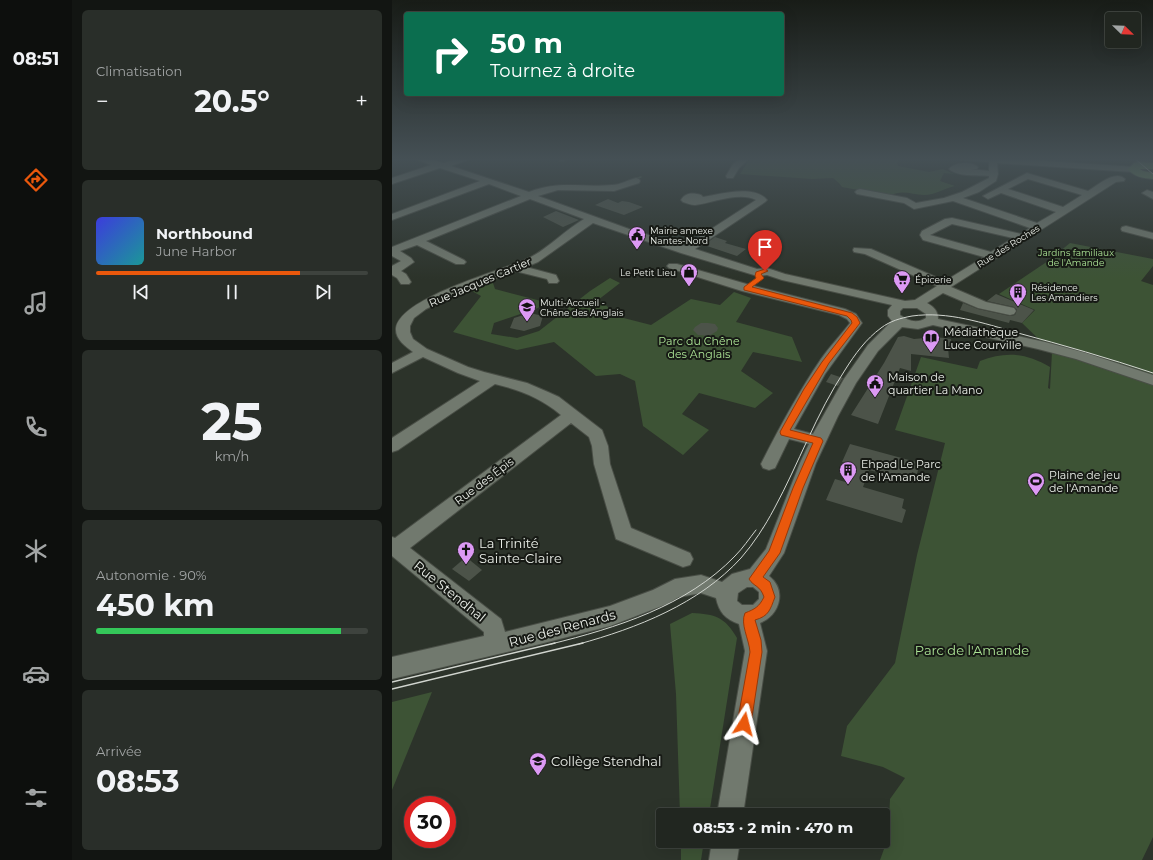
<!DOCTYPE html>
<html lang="fr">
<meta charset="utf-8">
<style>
body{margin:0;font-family:Montserrat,sans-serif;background:#292e29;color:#f1f3f6;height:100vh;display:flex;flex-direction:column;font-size:15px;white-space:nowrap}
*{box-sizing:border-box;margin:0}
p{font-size:13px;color:#a2a5a5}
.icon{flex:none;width:22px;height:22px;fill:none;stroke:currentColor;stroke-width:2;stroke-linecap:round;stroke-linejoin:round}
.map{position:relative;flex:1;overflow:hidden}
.drawer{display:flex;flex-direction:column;gap:10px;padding:10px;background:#121512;width:320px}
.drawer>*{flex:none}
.hud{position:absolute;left:12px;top:12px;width:380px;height:84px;border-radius:4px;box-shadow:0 4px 16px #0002,0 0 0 1px #3e433e;background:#0b6e4f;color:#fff;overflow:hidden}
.needle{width:26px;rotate:113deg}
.fabs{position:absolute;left:713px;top:12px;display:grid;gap:8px}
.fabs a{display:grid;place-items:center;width:36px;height:36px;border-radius:4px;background:#212620;box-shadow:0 4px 16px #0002,0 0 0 1px #3e433e;font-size:20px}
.speed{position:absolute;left:12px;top:796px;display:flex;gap:8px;font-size:20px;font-weight:700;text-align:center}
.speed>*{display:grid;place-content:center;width:52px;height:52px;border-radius:50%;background:#212620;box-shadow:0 4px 16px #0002,0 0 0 1px #3e433e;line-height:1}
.speed .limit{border:6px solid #d22;background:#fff;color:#111}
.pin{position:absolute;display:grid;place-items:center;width:34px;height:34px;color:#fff;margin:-41px -17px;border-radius:50% 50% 50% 0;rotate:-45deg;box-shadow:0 0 4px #0007}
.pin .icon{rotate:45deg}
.me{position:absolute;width:44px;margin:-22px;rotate:9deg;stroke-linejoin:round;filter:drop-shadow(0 0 3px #0008)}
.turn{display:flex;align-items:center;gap:14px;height:84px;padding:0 20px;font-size:18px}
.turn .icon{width:52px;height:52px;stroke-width:2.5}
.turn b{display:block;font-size:28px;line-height:34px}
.big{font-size:30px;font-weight:700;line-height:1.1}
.drawer .tile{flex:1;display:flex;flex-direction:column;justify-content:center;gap:6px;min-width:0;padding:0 14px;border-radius:6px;background:#292e29}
.drawer .dial{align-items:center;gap:0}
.dial b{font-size:52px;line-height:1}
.song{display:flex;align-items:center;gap:12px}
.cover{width:48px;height:48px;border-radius:6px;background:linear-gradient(135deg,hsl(240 70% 55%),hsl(180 70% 35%))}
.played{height:4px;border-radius:2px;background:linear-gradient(90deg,#ea580c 75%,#3e433e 75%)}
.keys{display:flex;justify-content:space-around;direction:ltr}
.heat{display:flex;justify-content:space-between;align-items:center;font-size:22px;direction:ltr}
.charge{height:6px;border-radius:3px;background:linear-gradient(90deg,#34c759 90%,#3e433e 0)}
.trip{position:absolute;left:264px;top:808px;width:234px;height:40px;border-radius:4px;background:#212620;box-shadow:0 4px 16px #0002,0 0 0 1px #3e433e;font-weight:700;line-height:40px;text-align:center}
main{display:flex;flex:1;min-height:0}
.tabs{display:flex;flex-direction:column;width:72px;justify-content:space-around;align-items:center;background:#0d0f0d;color:#a2a5a5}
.tabs .icon{width:28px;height:28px}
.tabs .current{color:#ea580c}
.tabs b{font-size:18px;color:#f1f3f6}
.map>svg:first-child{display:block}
.green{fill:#3d5335}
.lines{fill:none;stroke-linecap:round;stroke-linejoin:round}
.stream{stroke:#4f6347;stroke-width:1.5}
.building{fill:#4c5349}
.minor-casing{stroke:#494e46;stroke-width:2}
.major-casing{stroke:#494e46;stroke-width:2}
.minor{fill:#71796e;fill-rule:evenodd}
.major{fill:#6d925d;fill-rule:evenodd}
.tram-far1{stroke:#d1d5cf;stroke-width:1}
.tram{stroke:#d1d5cf;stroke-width:1.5}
.route{fill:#ea580c;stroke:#983908}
.labels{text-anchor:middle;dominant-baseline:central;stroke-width:4;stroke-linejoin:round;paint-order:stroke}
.far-poi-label{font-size:9px;fill:#ecf0ea;stroke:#171a15;text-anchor:start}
.far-street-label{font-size:9px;fill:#ecf0ea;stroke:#171a15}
.far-park-label{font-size:9px;fill:#abe395;stroke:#171a15}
.street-label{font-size:11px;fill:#ecf0ea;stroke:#171a15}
.poi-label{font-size:11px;fill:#ecf0ea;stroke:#171a15;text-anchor:start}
.park-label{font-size:11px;fill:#abe395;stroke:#171a15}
.near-poi-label{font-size:13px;fill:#ecf0ea;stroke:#171a15;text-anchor:start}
.near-street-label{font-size:13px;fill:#ecf0ea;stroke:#171a15}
.near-park-label{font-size:13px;fill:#abe395;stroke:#171a15}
</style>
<main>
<nav class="tabs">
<b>08:51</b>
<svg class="icon current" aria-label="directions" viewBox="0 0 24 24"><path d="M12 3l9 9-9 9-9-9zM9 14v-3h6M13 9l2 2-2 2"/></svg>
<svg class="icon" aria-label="music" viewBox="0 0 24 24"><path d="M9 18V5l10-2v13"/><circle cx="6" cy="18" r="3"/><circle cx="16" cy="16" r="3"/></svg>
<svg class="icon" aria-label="phone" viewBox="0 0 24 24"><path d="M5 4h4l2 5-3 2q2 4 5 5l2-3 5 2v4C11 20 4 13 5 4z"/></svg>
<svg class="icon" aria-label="climate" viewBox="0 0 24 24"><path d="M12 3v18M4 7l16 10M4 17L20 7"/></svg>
<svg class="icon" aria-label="car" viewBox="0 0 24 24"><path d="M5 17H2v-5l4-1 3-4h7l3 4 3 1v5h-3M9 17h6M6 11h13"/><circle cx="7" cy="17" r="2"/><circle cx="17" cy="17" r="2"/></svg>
<svg class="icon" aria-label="filters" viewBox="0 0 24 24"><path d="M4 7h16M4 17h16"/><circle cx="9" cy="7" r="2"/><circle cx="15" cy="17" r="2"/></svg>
</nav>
<section class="drawer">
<div class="tile"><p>Climatisation</p>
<div class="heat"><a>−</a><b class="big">20.5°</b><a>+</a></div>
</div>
<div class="tile">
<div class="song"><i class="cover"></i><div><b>Northbound</b><p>June Harbor</p></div></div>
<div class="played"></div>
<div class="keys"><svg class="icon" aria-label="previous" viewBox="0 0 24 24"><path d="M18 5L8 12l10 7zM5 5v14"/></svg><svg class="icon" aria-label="pause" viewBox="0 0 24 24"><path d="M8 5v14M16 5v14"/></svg><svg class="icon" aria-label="next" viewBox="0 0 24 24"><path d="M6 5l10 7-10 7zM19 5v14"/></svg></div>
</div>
<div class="tile dial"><b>25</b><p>km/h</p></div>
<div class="tile"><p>Autonomie · 90%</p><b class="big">450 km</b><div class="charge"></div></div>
<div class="tile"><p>Arrivée</p><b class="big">08:53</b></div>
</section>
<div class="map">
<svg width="761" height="860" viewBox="0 0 761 860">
<rect width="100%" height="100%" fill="#2c332a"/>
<g class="green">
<path d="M 358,158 L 509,158 L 505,163 L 506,166 L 537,172 L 551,169 L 562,174 L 552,173 L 548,181 L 563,186 C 553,188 543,195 532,195 C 520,195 510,189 498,196 L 450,187 L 447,183 L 441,178 L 420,179 L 348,174 Z"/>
<path d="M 678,243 L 761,259 L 761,266 L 749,281 L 761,285 L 761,837 L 750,860 L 488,860 L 496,838 L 498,799 L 513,778 L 491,767 L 449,756 L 455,726 L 503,663 L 525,555 L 553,443 L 503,430 L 529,357 L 585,369 L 588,361 C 614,351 634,353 658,367 L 656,388 L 658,389 L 660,352 L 630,323 L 643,310 L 607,294 L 656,261 Z"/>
<path d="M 218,278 L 228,283 L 206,300 L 216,307 L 220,315 L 259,325 L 299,299 L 328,305 L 342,292 L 359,298 L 344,322 L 400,337 L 410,362 L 361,352 L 349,371 L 381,393 L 363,408 L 307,393 L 290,414 L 317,430 L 291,455 L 251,426 L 243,381 L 228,374 L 204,376 L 162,342 L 125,350 L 61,332 L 89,296 L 78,290 L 101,283 L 103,289 L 153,302 L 146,308 L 102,323 L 99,334 L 125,338 L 147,331 L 198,291 Z"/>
<path d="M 300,613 C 323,614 333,617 345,638 L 317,815 L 288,815 L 284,694 L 278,624 Z"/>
<path d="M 40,692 L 0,790 L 0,702 Z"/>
<path d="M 289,841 L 312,841 L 309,860 L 289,860 Z"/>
</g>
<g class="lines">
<path class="stream" d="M 242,179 L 249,177"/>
</g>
<g class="building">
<path d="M 216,199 L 226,203 L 230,201 L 237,202 L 251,207 L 232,215 L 203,205 Z"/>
<path d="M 164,211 L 187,220 L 171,227 L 151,217 Z"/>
<path d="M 323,237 L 335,241 L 333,243 L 354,249 L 345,256 L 312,245 Z"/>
<path d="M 604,294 L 642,310 L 630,323 L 618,320 L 617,323 L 568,310 L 571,303 L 586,309 L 618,316 L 623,315 L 625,310 L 622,307 L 595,301 Z"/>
<path d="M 138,313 L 151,316 L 148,326 L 132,331 L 118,328 L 122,318 Z"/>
<path d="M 309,323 L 316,323 L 323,324 L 326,328 L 325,331 L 317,336 L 306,335 L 301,330 L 303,327 Z"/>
<path d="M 512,336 L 522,339 L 544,337 L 559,339 L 560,349 L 556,348 L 557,358 L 519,354 L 519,371 L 508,368 L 486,424 L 459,415 L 492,363 L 506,337 Z"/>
<path d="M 439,374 L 451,378 L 446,386 L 434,382 Z"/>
<path d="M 458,444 L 528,463 L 525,474 L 520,472 L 518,481 L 477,470 L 471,487 L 512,499 L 510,508 L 514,510 L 510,523 L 434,500 L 443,479 L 457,483 L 464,466 L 450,462 Z"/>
<path d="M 74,557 L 90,570 L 77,581 L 60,569 Z"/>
</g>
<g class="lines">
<g class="minor-casing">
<g id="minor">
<path d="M 21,158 L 34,158 L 52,163 L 68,158 L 81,158 L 59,166 L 137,192 C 169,180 188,188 220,185 C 228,185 236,180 244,178 L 247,179 L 248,181 L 247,183 L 222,191 L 166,190 L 146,196 L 237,229 L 293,246 L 364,200 C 348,191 320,203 303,205 C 299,205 295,203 291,202 L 289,200 C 294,192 301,193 309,195 L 311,197 C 328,194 362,184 375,200 L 373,202 L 303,249 L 365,269 L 375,268 L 393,274 L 513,301 L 523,300 L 545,286 L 473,254 L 462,252 L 461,250 L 462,248 L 479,249 L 553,281 L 592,257 L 531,240 L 528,235 L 530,231 L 553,219 L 560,218 L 629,234 L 638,228 L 561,201 L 522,209 L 512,203 L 465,194 L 463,192 L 465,190 L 468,189 L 515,198 L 524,203 L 552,198 L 570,192 L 597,178 L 597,176 C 585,175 566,177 557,169 C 563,162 579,161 586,167 L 585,169 L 579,169 L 597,171 L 597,162 L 568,160 L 564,158 L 611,158 L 744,167 L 745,169 L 741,172 L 605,163 L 606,174 L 604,181 L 587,192 L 571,198 L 645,223 L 664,212 L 609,193 L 596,199 L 591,196 L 635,173 L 696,191 C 705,186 723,169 733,179 L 732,181 L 724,182 L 559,287 L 594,302 L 622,308 L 624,311 L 622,314 L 618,315 L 586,308 L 551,293 L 535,303 C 542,307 546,311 546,319 L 653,342 L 694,353 L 761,375 L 761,385 L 684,359 L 646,349 L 541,325 L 526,329 L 510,327 L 486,351 L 464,383 L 446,416 L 424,463 L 392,553 L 377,576 C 395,590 388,615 368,623 L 375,651 L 351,815 L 325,815 L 353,651 L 347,624 C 333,619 327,612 324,598 L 309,593 L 287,597 L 275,604 L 218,626 L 136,647 L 0,679 L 0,657 L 92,636 L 92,632 L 0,556 L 0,537 L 3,538 L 169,415 C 149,398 128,390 103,384 L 6,450 L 0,452 L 0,438 L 88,381 L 66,373 L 31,357 L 0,373 L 0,363 L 21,352 C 13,346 3,339 4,328 C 9,297 110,271 137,258 C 157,248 173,230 192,219 L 138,199 L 34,241 L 72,260 L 74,262 L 72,264 L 64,264 L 25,245 L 8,251 L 19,258 L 22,262 L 9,271 L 14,274 L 19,282 L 17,284 L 9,284 L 5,278 L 0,275 L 0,266 L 9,261 L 0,256 L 0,247 L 129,196 L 97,184 L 0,220 L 0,214 L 88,181 L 48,168 L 0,184 L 0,178 L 39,165 ZM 636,179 L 690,195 L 671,207 L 616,189 ZM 201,223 L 289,253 L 362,275 L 366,276 L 375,275 L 390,280 L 500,305 L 496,310 L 496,316 L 500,321 L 476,345 L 452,379 L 421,434 L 402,429 L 433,374 L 470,323 L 464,314 L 453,309 L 358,285 L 285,264 L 277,264 L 275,266 L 277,268 L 350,291 L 447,315 L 455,319 L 458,323 C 449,335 438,346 429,359 C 406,393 387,428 369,464 L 371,468 L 377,470 L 383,468 L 397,439 L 417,444 L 408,463 L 374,549 L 358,569 L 340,574 L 330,582 L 309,575 L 283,579 L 261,590 L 218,606 L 113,632 L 109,619 L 18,548 L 179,423 L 197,437 L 200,446 L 202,464 L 224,539 L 291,567 L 298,565 L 301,559 L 298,553 L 239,528 L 218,464 L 216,446 L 210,430 L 167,397 L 156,392 L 135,383 L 92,372 L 76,367 L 35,349 L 21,339 L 18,332 L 18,326 L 22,318 L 34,309 L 54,299 L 123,271 L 155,279 L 157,283 L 165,283 L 167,281 L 164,275 L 134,267 L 146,262 ZM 560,224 L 621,238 L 599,252 L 538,235 ZM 511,308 L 525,308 L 534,314 L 534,318 C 525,324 516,321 508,315 L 508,311 ZM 355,587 L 361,587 L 367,592 L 367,599 L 361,605 L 350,605 L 345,601 L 346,593 Z"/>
<path d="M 167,158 L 175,158 L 175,159 L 171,161 L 168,161 Z"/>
<path d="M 349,158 L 358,158 L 347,168 L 341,178 L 335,178 L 334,176 L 341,164 Z"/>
<path d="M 755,190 L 761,192 L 761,199 L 750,193 Z"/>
<path d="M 734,226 L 761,233 L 761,239 L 730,231 L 729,229 L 730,227 Z"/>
<path d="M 320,841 L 348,841 L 345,860 L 317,860 Z"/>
</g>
</g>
<g class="major-casing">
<path id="major" d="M 746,162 L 761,163 L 761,169 L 748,169 L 751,171 L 761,173 L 761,179 C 751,178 742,177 736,169 L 742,163 Z"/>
</g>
<use href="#minor" class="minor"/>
<use href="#major" class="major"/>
<g class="tram-far1">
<path d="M 742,158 L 761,174"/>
<path d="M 159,644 C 224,628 295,606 343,556 C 351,548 357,539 364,530"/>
<path d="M 187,644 C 245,628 307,604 349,558 C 362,543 373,526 382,509 C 407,463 424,414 453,370 C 463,354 474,339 489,328 C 498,321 509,318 520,316 C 556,311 591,323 626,333 C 671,345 716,358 761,373"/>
</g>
<g class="tram">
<path d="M 0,682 L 163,643"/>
<path d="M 0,689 L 191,643"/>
</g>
</g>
<linearGradient id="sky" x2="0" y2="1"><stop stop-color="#181c17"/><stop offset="0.57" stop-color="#455055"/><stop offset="1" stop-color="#455055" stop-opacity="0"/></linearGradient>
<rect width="761" height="279" fill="url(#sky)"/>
<path class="route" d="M 373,269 L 376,271 L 369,274 L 372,278 L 371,279 L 360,287 L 460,313 L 465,317 L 468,323 L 437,363 L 398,430 L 429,438 L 431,441 L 411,488 L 388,553 L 371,577 L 378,582 L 383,597 C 378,610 377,616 363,620 L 369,640 L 370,652 L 359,724 L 357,729 L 352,731 L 347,729 L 345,724 L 358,652 C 357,639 348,624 353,613 C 363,609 367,607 372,597 C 368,585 362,587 357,579 L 377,551 L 401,488 L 421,443 L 389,435 L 388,432 L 412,389 L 430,362 L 460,323 L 459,320 L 455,316 L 352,290 L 352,287 L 364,278 L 363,276 L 364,272 Z"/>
<defs>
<g id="civic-pin" transform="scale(0.9)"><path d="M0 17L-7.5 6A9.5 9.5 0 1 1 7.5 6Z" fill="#dc99f4" stroke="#171a15"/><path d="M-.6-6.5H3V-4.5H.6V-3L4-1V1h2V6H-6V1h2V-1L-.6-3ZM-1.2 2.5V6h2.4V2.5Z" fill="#111"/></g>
<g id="shop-pin" transform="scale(0.9)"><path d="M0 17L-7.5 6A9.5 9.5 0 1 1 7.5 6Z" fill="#dc99f4" stroke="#171a15"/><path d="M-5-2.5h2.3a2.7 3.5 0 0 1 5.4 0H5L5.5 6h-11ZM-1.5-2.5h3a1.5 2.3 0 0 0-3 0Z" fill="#111"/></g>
<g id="supermarket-pin" transform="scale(0.9)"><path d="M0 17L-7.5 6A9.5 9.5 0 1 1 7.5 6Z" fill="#dc99f4" stroke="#171a15"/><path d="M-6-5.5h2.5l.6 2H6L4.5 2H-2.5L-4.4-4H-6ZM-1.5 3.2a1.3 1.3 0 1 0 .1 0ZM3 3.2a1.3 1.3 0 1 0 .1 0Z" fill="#111"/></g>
<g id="building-pin" transform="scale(0.9)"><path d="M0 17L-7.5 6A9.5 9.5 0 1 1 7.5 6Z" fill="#dc99f4" stroke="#171a15"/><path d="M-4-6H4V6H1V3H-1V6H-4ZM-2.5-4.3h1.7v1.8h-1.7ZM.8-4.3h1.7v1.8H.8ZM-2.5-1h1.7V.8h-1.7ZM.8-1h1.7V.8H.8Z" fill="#111"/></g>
<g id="school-pin" transform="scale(0.9)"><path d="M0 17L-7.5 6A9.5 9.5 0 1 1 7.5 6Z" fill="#dc99f4" stroke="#171a15"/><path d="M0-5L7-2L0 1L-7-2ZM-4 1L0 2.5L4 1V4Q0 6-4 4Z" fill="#111"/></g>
<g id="library-pin" transform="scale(0.9)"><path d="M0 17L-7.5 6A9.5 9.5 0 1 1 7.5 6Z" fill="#dc99f4" stroke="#171a15"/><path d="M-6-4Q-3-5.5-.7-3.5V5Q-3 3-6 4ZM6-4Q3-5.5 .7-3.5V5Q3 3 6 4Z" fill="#111"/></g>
<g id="stadium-pin" transform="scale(0.9)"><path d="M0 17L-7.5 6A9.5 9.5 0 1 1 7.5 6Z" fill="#dc99f4" stroke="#171a15"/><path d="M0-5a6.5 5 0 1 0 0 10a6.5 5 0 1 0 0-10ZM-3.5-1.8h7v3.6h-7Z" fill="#111"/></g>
<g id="church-pin" transform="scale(0.9)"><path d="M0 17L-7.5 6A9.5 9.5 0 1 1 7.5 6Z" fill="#dc99f4" stroke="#171a15"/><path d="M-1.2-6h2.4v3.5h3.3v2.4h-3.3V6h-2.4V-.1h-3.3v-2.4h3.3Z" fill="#111"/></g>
</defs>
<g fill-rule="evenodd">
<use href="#civic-pin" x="245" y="235"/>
<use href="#shop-pin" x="297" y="272"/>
<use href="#supermarket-pin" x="510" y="279"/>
<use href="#building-pin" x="626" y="292"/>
<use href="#school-pin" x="135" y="307"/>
<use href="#library-pin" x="539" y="338"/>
<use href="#civic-pin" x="483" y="383"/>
<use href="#building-pin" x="456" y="470"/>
<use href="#stadium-pin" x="644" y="481"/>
<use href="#church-pin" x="74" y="550"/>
<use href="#school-pin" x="146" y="761"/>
</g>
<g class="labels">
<g class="far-poi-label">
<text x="258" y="230">Mairie annexe<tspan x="258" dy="10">Nantes-Nord</tspan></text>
<text x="284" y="272" text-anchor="end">Le Petit Lieu</text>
<text x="523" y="279">Épicerie</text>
<text x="639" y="287">Résidence<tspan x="639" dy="10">Les Amandiers</tspan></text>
<text x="148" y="302">Multi-Accueil -<tspan x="148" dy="10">Chêne des Anglais</tspan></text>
</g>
<g class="far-street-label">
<text transform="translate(616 246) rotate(-32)">Rue des Roches</text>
</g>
<g class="far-park-label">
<text x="684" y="252">Jardins familiaux<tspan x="684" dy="10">de l'Amande</tspan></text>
</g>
<g class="street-label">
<text transform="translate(88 282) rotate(-23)">Rue Jacques Cartier</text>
<text transform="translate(92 481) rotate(-37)">Rue des Épis</text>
</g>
<g class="poi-label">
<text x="552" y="332">Médiathèque<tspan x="552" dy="13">Luce Courville</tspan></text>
<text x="496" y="377">Maison de<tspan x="496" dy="13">quartier La Mano</tspan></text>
<text x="469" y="464">Ehpad Le Parc<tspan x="469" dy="13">de l'Amande</tspan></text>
<text x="657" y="475">Plaine de jeu<tspan x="657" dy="13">de l'Amande</tspan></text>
</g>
<g class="park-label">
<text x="307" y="341">Parc du Chêne<tspan x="307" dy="13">des Anglais</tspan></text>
</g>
<g class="near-poi-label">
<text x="87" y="543">La Trinité<tspan x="87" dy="15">Sainte-Claire</tspan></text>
<text x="159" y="761">Collège Stendhal</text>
</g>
<g class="near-street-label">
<text transform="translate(58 591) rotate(39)">Rue Stendhal</text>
<text transform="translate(170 628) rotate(-15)">Rue des Renards</text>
</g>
<g class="near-park-label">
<text x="580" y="650">Parc de l'Amande</text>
</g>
</g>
</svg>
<div class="fabs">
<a><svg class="needle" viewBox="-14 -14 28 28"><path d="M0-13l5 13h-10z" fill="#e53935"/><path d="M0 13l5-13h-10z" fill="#a2a5a5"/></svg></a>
</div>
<div class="speed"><div class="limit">30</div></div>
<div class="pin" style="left:373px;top:271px;background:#d93025"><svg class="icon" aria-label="arrive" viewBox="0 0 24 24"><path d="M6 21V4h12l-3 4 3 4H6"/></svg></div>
<svg class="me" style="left:352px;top:724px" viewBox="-20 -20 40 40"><path d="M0-17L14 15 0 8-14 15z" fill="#ea580c" stroke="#fff" stroke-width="4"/></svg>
<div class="trip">08:53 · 2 min · 470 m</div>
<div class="hud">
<div class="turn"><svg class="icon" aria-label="right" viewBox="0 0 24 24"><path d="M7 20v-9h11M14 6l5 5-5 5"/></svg><div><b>50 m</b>Tournez à droite</div></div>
</div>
</div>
</main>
